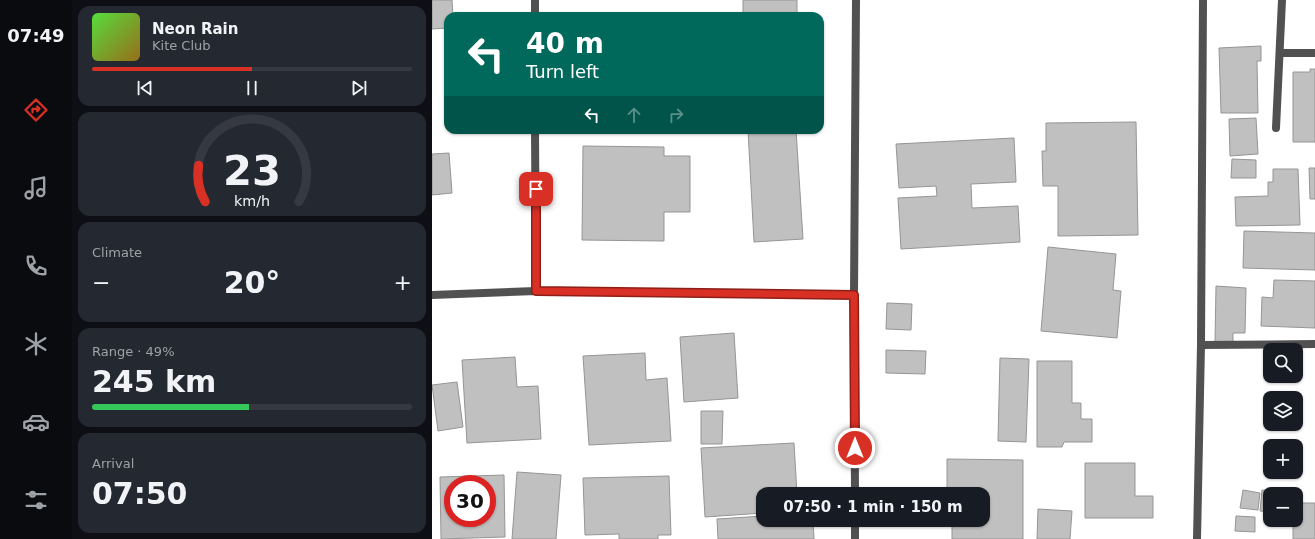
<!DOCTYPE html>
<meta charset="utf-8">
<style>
body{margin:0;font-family:"DejaVu Sans",sans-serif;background:#242831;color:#f1f3f6;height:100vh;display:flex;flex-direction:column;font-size:15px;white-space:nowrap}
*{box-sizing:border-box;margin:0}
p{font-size:13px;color:#9ea1a6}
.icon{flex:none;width:22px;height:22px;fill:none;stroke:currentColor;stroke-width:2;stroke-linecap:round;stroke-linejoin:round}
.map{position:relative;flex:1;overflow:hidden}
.side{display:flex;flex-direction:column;gap:6px;padding:6px;background:#0d0f14;width:360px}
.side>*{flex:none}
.guide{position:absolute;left:12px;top:12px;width:380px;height:122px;border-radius:12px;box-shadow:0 1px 3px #0004;background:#00695c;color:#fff;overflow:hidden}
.tools{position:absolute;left:831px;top:343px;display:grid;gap:8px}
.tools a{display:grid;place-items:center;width:40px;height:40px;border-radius:8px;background:#171b24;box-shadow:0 1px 3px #0004;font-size:20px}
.speed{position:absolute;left:12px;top:475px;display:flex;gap:8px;font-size:20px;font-weight:700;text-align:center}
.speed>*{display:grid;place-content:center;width:52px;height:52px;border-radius:50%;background:#171b24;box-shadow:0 1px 3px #0004;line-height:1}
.speed .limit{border:6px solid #d22;background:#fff;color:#111}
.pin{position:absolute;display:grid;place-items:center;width:34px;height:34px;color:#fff;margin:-17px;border-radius:8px;box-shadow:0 2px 6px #0006}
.me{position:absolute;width:44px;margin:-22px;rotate:0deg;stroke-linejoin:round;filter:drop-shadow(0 0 3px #0008)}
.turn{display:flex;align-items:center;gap:14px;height:84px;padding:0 16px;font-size:18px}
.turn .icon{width:52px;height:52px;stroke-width:2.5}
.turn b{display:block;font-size:28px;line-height:34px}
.lanes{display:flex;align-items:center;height:38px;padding:0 16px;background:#0003;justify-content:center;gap:20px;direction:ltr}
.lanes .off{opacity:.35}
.big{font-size:30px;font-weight:600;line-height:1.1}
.side .card{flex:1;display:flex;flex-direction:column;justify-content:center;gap:6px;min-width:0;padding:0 14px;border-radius:12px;background:#242831}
.side .dial{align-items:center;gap:0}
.dial svg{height:104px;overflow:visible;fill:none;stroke:#363941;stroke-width:7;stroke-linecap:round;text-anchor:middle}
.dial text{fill:#f1f3f6;stroke:none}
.song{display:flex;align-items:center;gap:12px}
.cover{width:48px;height:48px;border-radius:6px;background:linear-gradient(135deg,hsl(110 70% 55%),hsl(40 70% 35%))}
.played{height:4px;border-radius:2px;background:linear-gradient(90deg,#d93025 50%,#363941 50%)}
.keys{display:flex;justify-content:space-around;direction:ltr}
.heat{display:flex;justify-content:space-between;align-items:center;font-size:22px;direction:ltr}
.charge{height:6px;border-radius:3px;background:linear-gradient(90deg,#34c759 49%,#363941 0)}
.trip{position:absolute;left:324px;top:487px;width:234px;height:40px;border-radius:12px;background:#171b24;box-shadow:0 1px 3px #0004;font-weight:600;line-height:40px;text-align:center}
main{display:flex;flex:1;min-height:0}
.tab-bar{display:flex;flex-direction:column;width:72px;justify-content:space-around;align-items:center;background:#090b0e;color:#9ea1a6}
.tab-bar .icon{width:28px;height:28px}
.tab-bar .on{color:#d93025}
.tab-bar b{font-size:18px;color:#f1f3f6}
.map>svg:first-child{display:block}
.building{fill:#c0c0c0;stroke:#959595;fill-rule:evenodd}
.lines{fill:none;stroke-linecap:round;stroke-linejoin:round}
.lane{stroke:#515151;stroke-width:8}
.street{stroke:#515151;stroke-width:8}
.route-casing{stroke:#8d1f18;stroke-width:10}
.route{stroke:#d93025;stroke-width:7}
</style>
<main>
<nav class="tab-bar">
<b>07:49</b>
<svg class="icon on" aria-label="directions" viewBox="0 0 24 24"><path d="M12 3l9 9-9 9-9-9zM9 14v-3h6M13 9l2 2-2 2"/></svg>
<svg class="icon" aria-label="music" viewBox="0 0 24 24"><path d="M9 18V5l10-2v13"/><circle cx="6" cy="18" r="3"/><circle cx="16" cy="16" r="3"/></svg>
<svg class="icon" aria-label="phone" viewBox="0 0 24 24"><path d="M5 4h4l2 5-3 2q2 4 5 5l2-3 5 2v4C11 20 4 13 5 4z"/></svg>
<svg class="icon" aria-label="climate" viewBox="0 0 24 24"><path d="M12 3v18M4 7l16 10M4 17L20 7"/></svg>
<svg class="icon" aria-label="car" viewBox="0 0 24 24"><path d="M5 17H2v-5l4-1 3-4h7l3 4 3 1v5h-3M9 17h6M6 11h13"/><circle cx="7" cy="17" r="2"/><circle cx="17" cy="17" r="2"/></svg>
<svg class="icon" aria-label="filters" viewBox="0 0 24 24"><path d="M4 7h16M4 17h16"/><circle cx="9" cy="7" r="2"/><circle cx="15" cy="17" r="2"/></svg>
</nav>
<section class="side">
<div class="card">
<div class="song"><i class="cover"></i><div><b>Neon Rain</b><p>Kite Club</p></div></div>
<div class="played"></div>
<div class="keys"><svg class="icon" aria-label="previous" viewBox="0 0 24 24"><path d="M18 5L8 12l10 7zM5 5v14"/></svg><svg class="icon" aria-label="pause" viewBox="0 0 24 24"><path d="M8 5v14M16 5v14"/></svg><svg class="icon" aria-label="next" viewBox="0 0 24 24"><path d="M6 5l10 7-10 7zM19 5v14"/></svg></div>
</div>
<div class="card dial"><svg viewBox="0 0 100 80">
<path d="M14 69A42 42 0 1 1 86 69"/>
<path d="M14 69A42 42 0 0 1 9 41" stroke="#d93025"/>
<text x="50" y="56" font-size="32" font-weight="700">23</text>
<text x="50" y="72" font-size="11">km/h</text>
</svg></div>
<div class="card"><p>Climate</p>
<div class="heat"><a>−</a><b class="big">20°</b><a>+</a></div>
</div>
<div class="card"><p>Range · 49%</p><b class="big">245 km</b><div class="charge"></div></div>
<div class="card"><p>Arrival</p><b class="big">07:50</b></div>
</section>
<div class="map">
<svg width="883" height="539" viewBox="0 0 883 539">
<rect width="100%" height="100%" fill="#fff"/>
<g class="building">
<path d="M 0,0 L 20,0 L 21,16 L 16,16 L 16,28 L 0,29 Z"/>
<rect x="311" y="0" width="54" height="16"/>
<path d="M 829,46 L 829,61 L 825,61 L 826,113 L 789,113 L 787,48 Z"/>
<path d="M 878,69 L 883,69 L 883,142 L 861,142 L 861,72 L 878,72 Z"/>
<path d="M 824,118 L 826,154 L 798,156 L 797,119 Z"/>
<path d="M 704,122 L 706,235 L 626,236 L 626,186 L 611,186 L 610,151 L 614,151 L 614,123 Z"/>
<path d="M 316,130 L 364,130 L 371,239 L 322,242 Z"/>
<path d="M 582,138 L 584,182 L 539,184 L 540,208 L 586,206 L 588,242 L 469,249 L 466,198 L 505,196 L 504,186 L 467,188 L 464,144 Z"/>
<path d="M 151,146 L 232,147 L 232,156 L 258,156 L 258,212 L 232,212 L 232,241 L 150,240 Z"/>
<path d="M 17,153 L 20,193 L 0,195 L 0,154 Z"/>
<path d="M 800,159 L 824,160 L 824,178 L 799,178 Z"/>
<path d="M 877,168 L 883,168 L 883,199 L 878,199 Z"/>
<path d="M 841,169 L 866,169 L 868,225 L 804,226 L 803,197 L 836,196 L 836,182 L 841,182 Z"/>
<path d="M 812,231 L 883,233 L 883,270 L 811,268 Z"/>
<path d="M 616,247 L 684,254 L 681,290 L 689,291 L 685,338 L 609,331 Z"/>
<path d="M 842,280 L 883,281 L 883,328 L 829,326 L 830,297 L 841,298 Z"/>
<path d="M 784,286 L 814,288 L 813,333 L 801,333 L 801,343 L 783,343 Z"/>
<path d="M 455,303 L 480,304 L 479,330 L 454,329 Z"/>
<path d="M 302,333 L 306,398 L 252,402 L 248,337 Z"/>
<path d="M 454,350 L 494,351 L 493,374 L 454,373 Z"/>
<path d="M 213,353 L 214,380 L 235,378 L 239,441 L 157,445 L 151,356 Z"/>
<path d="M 83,357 L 85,387 L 106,386 L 109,439 L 35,443 L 30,360 Z"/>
<path d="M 568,358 L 597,359 L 594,442 L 566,441 Z"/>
<path d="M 605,361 L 640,361 L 640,403 L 649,403 L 649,419 L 660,419 L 660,442 L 632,442 L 630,447 L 605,447 Z"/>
<path d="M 25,382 L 31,427 L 6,431 L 0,385 Z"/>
<path d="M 269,411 L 291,411 L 290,444 L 269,444 Z"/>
<path d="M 362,443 L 365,494 L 331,494 L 331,513 L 273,517 L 269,448 Z"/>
<path d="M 515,459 L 591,460 L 591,539 L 520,539 L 520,520 L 551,520 L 551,494 L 515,494 Z"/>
<path d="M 653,463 L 703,463 L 703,496 L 721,496 L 721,518 L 653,518 Z"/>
<path d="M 85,472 L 129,475 L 124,539 L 80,539 Z"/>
<path d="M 72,475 L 73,537 L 9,539 L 8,477 ZM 21,484 L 55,484 L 55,518 L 21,518 Z"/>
<path d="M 237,476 L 239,535 L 226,535 L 226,539 L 187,539 L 187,534 L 153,535 L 151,478 Z"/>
<path d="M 811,490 L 828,493 L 826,510 L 808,508 Z"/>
<path d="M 830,490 L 850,492 L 850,494 L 838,494 L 838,512 L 828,511 Z"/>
<path d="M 864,503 L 883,503 L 883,539 L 861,539 L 861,520 L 864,520 Z"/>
<path d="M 606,509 L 640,511 L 638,539 L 605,539 Z"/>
<path d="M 331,516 L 331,520 L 381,520 L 382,539 L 286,539 L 285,519 Z"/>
<path d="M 804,516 L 823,517 L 823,532 L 803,531 Z"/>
</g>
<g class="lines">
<g class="lane">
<path d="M 848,53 L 883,53"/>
<path d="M 844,128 L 850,0"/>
</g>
<g class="street">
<path d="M 103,0 L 103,16"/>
<path d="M 103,130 L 104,291"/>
<path d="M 0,295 L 104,291 L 422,295"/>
<path d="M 769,345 L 883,344"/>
<path d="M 423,494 L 422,295 L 424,0"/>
<path d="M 423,520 L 423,539"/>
<path d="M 765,539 L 769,345 L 771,0"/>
</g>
</g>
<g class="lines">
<g class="route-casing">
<path id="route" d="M 104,189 L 104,291 L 422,295 L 423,448"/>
</g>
<use href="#route" class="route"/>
</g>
</svg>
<div class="tools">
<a><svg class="icon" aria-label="search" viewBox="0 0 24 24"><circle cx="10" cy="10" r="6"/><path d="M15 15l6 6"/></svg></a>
<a><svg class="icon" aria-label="layers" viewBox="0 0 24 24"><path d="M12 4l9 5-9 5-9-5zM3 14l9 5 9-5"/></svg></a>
<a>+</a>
<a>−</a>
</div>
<div class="speed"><div class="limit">30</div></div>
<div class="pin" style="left:104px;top:189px;background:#d93025"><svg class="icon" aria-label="arrive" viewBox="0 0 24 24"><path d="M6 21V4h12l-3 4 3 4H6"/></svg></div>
<svg class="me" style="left:423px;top:448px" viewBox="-20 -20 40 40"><circle r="17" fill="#d93025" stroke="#fff" stroke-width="3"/><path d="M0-11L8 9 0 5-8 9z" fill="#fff"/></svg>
<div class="trip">07:50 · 1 min · 150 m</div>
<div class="guide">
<div class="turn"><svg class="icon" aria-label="left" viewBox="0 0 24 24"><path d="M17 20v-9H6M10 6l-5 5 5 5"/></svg><div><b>40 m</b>Turn left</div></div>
<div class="lanes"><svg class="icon" aria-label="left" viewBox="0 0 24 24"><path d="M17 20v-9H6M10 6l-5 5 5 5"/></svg><svg class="icon off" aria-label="ahead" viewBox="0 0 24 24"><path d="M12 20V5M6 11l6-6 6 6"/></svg><svg class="icon off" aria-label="right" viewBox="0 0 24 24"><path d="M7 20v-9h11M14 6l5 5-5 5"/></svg></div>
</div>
</div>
</main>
